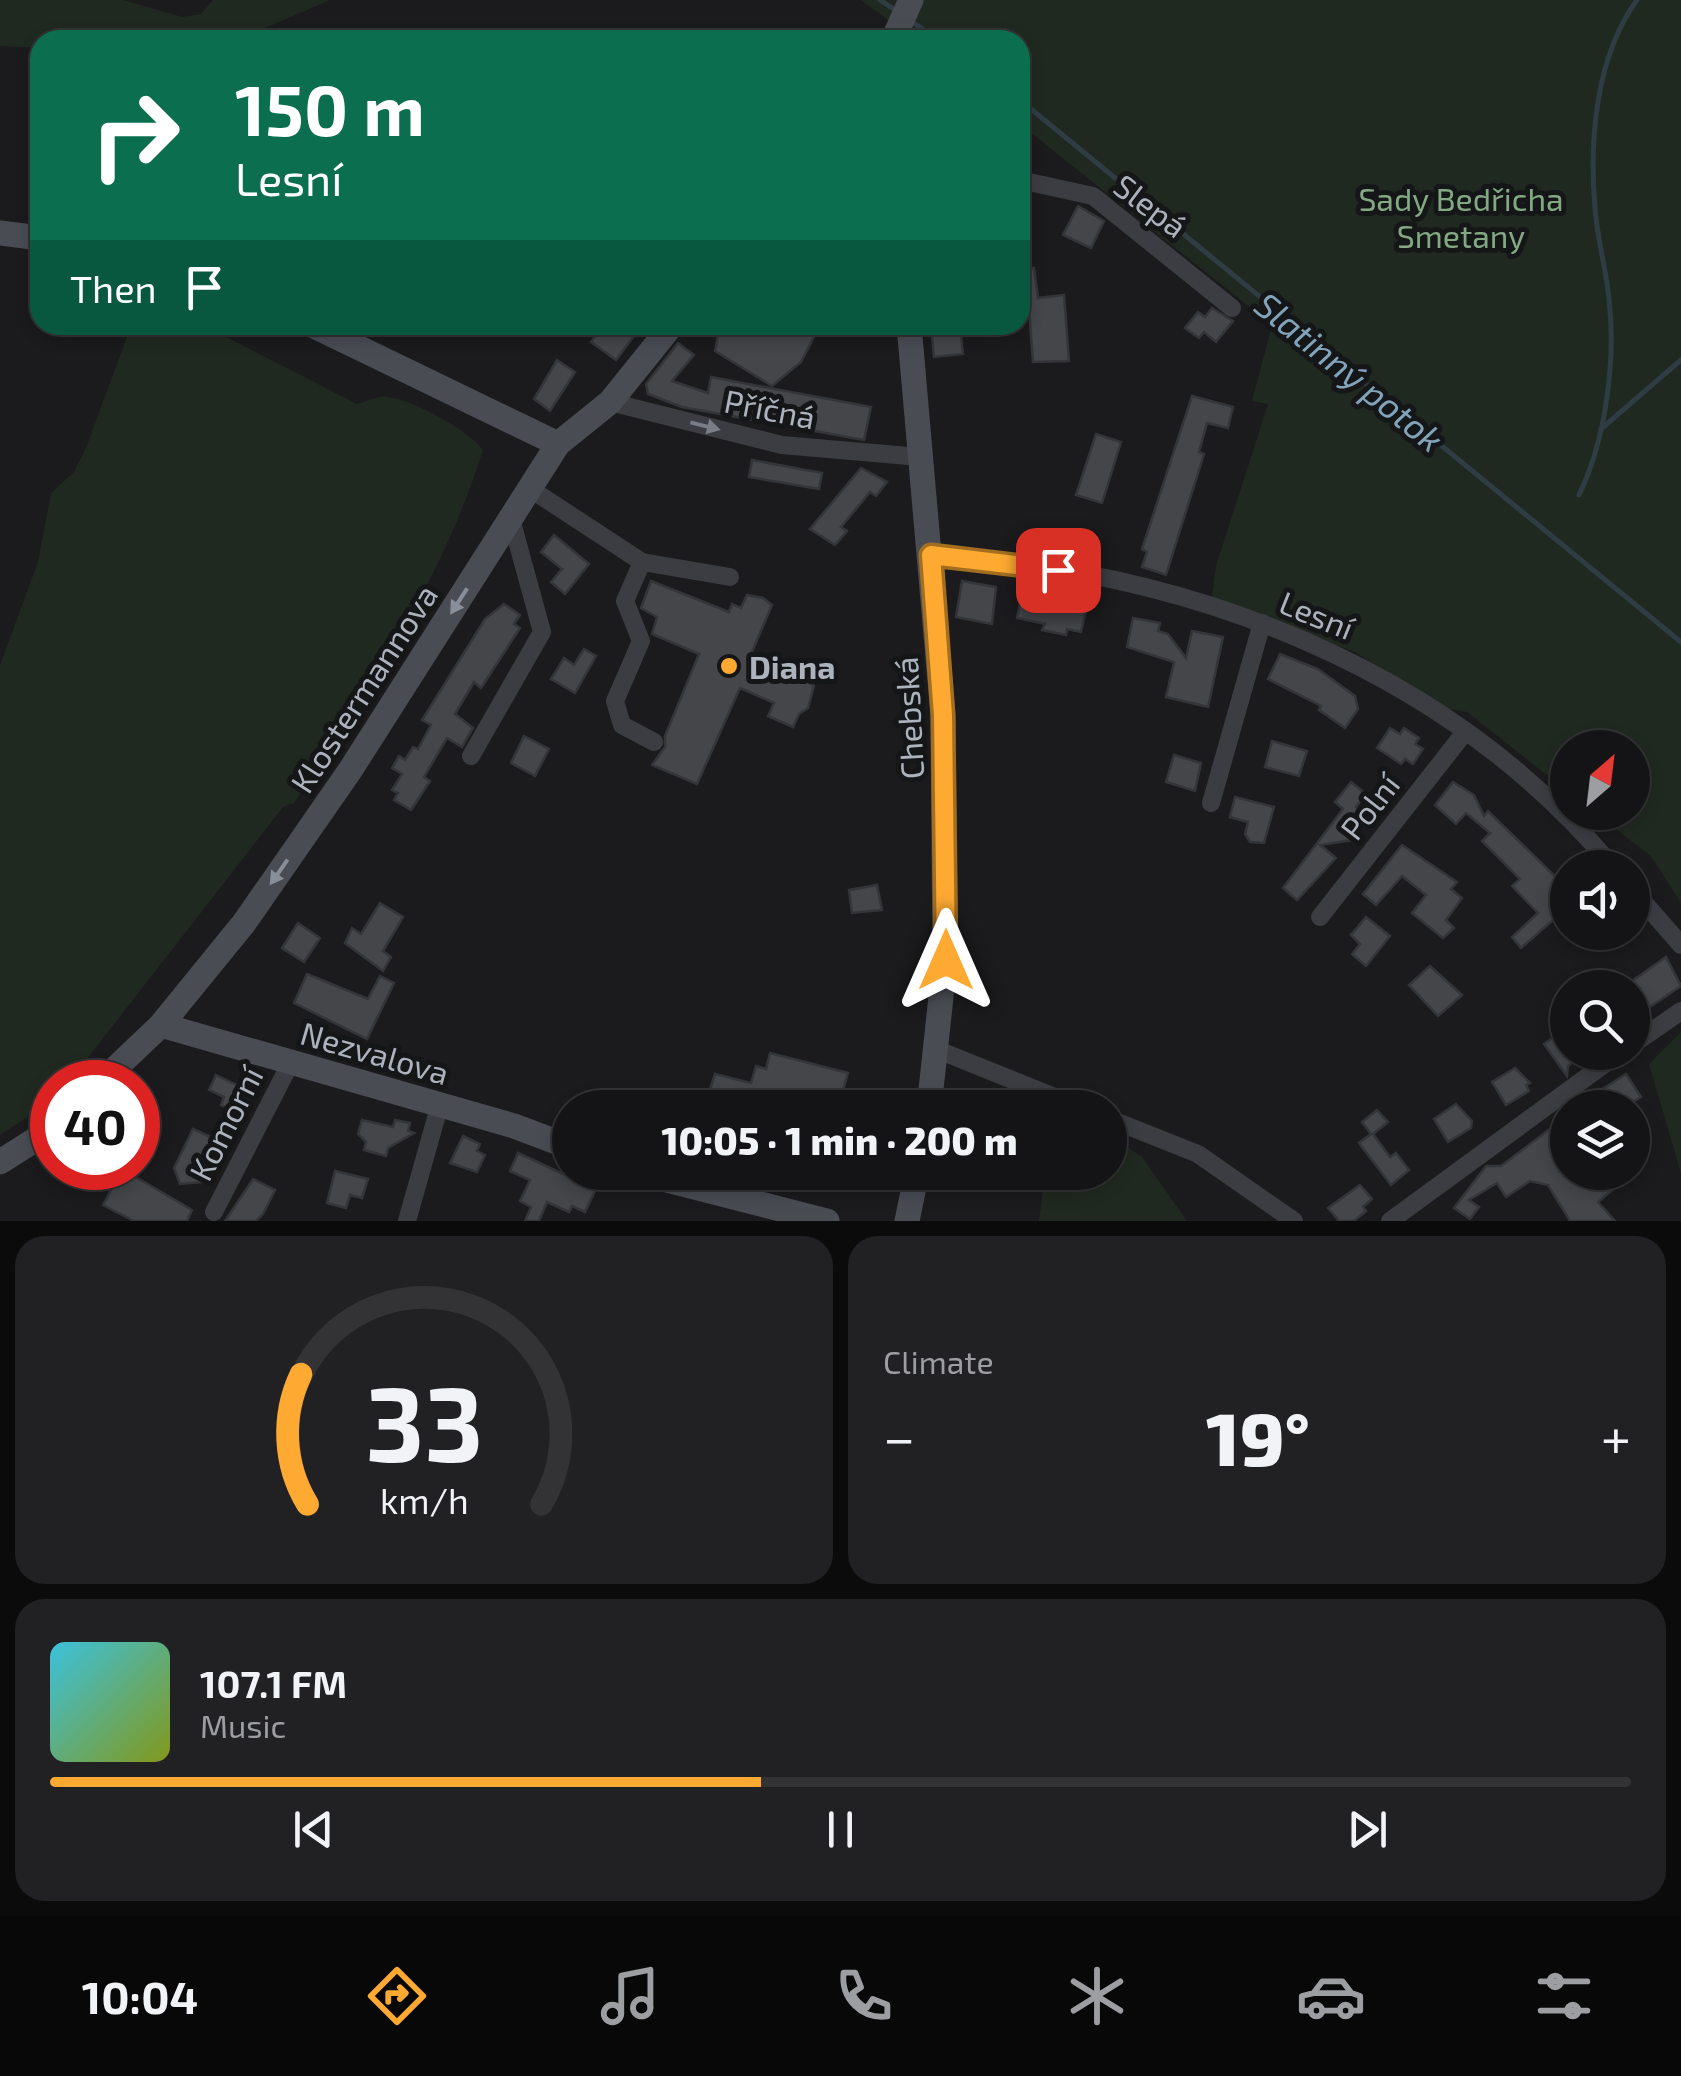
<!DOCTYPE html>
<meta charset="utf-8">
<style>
body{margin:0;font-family:"Exo 2",sans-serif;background:#212123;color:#f1f3f6;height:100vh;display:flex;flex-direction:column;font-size:38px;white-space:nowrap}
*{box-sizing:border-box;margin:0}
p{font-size:32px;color:#9d9ea1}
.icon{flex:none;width:55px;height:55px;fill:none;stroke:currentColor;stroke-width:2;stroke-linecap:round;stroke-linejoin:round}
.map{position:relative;height:1221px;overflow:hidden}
.drawer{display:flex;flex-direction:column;gap:15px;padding:15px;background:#0b0b0c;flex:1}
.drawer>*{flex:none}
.hud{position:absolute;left:30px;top:30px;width:1000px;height:305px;border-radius:30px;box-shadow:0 5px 15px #0003,0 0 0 2px #333335;background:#0b6e4f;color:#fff;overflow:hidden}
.needle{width:65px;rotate:28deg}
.tools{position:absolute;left:1550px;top:730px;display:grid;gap:20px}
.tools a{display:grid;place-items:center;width:100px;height:100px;border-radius:50%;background:#141416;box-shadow:0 5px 15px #0003,0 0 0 2px #333335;font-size:50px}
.speed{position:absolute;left:30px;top:1060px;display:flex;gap:20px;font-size:50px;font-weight:700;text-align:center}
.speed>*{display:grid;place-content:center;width:130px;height:130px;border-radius:50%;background:#141416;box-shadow:0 5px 15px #0003,0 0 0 2px #333335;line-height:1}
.speed .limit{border:15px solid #d22;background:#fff;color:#111}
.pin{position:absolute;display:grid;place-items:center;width:85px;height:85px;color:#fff;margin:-42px;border-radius:20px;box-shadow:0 5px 15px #0006}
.me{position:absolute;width:110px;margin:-55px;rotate:0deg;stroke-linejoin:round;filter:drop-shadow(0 0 8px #0008)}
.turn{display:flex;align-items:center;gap:35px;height:210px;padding:0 40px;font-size:45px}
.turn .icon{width:130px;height:130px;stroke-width:2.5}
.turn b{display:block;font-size:70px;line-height:85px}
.then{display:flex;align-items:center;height:95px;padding:0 40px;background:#0003;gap:20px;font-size:38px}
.big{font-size:75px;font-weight:800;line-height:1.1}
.drawer .widget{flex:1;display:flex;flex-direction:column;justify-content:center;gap:15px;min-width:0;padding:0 35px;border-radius:30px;background:#212123}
.drawer .dial{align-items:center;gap:0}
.dial svg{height:260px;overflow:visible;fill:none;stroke:#333335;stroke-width:7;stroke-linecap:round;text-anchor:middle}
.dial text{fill:#f1f3f6;stroke:none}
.song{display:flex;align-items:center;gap:30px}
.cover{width:120px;height:120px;border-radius:15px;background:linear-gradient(135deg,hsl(190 70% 55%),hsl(70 70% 35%))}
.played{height:10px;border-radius:5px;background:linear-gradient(90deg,#fda932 45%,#333335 45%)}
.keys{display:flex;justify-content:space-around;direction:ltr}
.heat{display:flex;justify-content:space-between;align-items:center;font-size:55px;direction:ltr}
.drawer .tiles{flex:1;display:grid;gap:15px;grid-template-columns:1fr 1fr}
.widget:last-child{grid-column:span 2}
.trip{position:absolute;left:552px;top:1090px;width:575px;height:100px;border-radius:50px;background:#141416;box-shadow:0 5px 15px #0003,0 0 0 2px #333335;font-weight:800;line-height:100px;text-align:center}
.dock{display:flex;height:160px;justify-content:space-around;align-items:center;background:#080809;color:#9d9ea1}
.dock .icon{width:70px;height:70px}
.dock .selected{color:#fda932}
.dock b{font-size:45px;color:#f1f3f6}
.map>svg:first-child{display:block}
.green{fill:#202920}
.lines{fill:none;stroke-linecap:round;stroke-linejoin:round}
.stream{stroke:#2f3c43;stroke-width:5}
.building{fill:#44464a;stroke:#343539;stroke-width:2.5}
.street{stroke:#3b3d43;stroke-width:18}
.secondary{stroke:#494c53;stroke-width:25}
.oneway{fill:#797e86}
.oneway2{fill:#898f98}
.route-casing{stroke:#a46e20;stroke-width:25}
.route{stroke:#fda932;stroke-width:18}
.poi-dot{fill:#fda932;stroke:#151618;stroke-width:4}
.labels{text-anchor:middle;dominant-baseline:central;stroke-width:10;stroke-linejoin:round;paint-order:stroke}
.park-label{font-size:32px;fill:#83a983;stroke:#151618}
.street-label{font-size:32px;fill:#acb3bd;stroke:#151618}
.poi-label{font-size:32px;font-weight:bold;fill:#acb3bd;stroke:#151618;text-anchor:start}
.water-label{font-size:35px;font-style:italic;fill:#82a4ba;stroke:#151618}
</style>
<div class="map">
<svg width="1681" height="1221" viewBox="0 0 1681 1221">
<rect width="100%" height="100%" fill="#1b1b1d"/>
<g class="green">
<path d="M 0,0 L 123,0 L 182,17 L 201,14 L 213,0 L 330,0 L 237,40 L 40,40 L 40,48 L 0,46 Z"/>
<path d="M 861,0 L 1681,0 L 1681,903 L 1651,856 L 1595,813 L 1632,812 L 1632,748 L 1568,748 L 1567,791 L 1467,712 L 1444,708 L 1355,652 L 1212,598 L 1216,566 L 1268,404 L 1252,401 L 1272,325 L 1020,124 L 1020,40 L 915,40 Z"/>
<path d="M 203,325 L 357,404 C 364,402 372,398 380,397 C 404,394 469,430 483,450 C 443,578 368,692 294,803 L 283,807 L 69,1082 L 52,1082 L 52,1101 L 0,1135 L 0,665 L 38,562 L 51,493 L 74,472 L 86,448 L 131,326 Z"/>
<path d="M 1681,1032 L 1681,1173 L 1649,1064 Z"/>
<path d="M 1110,1135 L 1142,1157 L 1187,1221 L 1039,1221 L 1045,1173 L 1110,1172 Z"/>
</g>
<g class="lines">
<g class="stream">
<path d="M 880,0 L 898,12"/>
<path d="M 911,21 L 938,40"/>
<path d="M 1020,100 L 1681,642"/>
<path d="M 1601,429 L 1681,360"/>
<path d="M 1579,495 C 1606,439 1616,360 1609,299 C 1606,268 1597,238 1595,208 C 1589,140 1596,56 1637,0"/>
</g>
</g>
<g class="building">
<path d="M 1078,206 L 1104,221 L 1091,248 L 1063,235 Z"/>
<path d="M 1034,268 L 1038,298 L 1064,295 L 1069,361 L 1033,362 L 1029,308 L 1020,310 L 1020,270 Z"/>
<path d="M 1212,308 L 1233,321 L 1216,342 L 1204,332 L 1199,338 L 1185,328 L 1198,312 L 1205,317 Z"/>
<path d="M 603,325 L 642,325 L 616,360 L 591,342 Z"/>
<path d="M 720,325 L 820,325 L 801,362 L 772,386 L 715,351 Z"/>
<path d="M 931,325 L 960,325 L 963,354 L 934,357 Z"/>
<path d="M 678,343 L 694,355 L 672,381 L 708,393 L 711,377 L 871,407 L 864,440 L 682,407 L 648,394 L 646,384 Z"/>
<path d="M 557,360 L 575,372 L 550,411 L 534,399 Z"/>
<path d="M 1192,396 L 1233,407 L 1228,428 L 1207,423 L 1199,452 L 1204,454 L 1166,575 L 1142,567 L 1147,552 L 1142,549 Z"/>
<path d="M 1096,434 L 1121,442 L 1102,503 L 1076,495 Z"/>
<path d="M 752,460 L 822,473 L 819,489 L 749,477 Z"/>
<path d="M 861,468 L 887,482 L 876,496 L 870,492 L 841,527 L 847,531 L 835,545 L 810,529 Z"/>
<path d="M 554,535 L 589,564 L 565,594 L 551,582 L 562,569 L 541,552 Z"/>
<path d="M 651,581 L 729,612 L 732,604 L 741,608 L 747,595 L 763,598 L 772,605 L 749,659 L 799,675 L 814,686 L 808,708 L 799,714 L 793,727 L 768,716 L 774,703 L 740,688 L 697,784 L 652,765 L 665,747 L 665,736 L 699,654 L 652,634 L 657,617 L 641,608 Z"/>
<path d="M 962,581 L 996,587 L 992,624 L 956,617 Z"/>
<path d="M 1022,593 L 1087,605 L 1081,632 L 1067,629 L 1066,635 L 1042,630 L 1045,624 L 1017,618 Z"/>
<path d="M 504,604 L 520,615 L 514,624 L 520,628 L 481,688 L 474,682 L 455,714 L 473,728 L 462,747 L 447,738 L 424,777 L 430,781 L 411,810 L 394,800 L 398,793 L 392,790 L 402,774 L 392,768 L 399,756 L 405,760 L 413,747 L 418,749 L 431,725 L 422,720 L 485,619 Z"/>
<path d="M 1133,618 L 1160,623 L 1158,631 L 1168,634 L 1186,658 L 1192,631 L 1223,637 L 1208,707 L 1166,697 L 1174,662 L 1127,647 Z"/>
<path d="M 584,649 L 596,656 L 575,693 L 551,679 L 564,658 L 574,665 Z"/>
<path d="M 1280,654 L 1318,669 L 1355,696 L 1358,709 L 1345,728 L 1319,710 L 1321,706 L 1268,679 Z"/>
<path d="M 1390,728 L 1400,734 L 1404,728 L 1419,738 L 1415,744 L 1423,749 L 1413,764 L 1405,759 L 1401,764 L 1377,748 Z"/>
<path d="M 524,736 L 549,749 L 535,776 L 511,763 Z"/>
<path d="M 1272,741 L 1307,751 L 1299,776 L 1265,767 Z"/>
<path d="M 1174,755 L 1201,763 L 1195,791 L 1166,782 Z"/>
<path d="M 1351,782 L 1366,794 L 1356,807 L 1367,816 L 1360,825 L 1363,827 L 1352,840 L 1320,845 L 1336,858 L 1297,900 L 1283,888 L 1343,809 L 1335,802 Z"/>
<path d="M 1453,782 L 1474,795 L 1484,816 L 1488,811 L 1568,889 L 1568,924 L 1559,915 L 1521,948 L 1512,937 L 1538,913 L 1512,886 L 1520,879 L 1482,841 L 1490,833 L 1466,813 L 1456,824 L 1435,805 Z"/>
<path d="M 1235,797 L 1274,807 L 1264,843 L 1250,842 L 1245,834 L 1248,822 L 1230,817 Z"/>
<path d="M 1402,845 L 1457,882 L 1451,889 L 1462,898 L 1446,920 L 1454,928 L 1443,938 L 1412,913 L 1426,895 L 1402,876 L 1376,905 L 1363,894 Z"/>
<path d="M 877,885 L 882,910 L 852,913 L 849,890 Z"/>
<path d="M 380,903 L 403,917 L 383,951 L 391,957 L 383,971 L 345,943 L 352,928 L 361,934 Z"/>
<path d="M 1366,917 L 1390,936 L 1366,966 L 1352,954 L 1360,944 L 1351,935 Z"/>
<path d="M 298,923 L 320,938 L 304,962 L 282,948 Z"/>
<path d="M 1666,957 L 1681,986 L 1632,1019 L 1632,981 Z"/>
<path d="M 1430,966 L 1462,995 L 1438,1016 L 1409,985 Z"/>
<path d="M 307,974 L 368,999 L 380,976 L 394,983 L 367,1039 L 294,1003 Z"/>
<path d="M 1568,1027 L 1568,1052 L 1586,1052 L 1568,1066 L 1567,1076 L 1544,1044 Z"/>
<path d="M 770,1053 L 848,1073 L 838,1108 L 795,1108 L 749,1096 L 746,1108 L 704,1108 L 715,1074 L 751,1083 L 756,1066 L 766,1069 Z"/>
<path d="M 1515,1068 L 1530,1083 L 1526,1085 L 1529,1091 L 1506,1105 L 1492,1082 Z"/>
<path d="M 1626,1074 L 1641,1097 L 1624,1108 L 1573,1108 Z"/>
<path d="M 216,1075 L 249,1091 L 252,1099 L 237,1126 L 223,1120 L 228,1109 L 221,1105 L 224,1097 L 209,1090 Z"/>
<path d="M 1456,1104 L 1472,1121 L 1471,1128 L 1448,1142 L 1434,1119 Z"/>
<path d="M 1377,1110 L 1388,1122 L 1373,1134 L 1390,1157 L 1396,1153 L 1409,1170 L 1391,1185 L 1359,1143 L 1371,1134 L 1362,1122 Z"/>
<path d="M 362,1120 L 393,1127 L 395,1120 L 410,1123 L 408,1131 L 414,1133 L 388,1148 L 386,1156 L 364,1150 L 366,1142 L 358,1134 Z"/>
<path d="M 1559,1122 L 1568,1136 L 1568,1172 L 1617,1172 L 1624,1180 L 1598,1202 L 1615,1221 L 1570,1221 L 1548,1185 L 1530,1181 L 1506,1197 L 1497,1183 L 1469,1200 L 1479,1207 L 1470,1219 L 1454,1208 L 1486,1166 L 1501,1166 Z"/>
<path d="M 193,1129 L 215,1139 L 209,1153 L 212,1158 L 202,1182 L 180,1184 L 174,1168 Z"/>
<path d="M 463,1136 L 480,1144 L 477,1151 L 485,1155 L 477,1172 L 450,1163 Z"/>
<path d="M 518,1153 L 596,1189 L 585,1212 L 572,1206 L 569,1212 L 547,1202 L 539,1221 L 525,1221 L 531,1207 L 520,1201 L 530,1180 L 510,1171 Z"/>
<path d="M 122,1169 L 192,1210 L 187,1221 L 134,1221 L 103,1205 Z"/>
<path d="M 335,1171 L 368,1179 L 362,1198 L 350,1195 L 346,1208 L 327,1203 Z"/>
<path d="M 253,1179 L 275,1190 L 263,1214 L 256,1221 L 225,1221 Z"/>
<path d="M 1360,1185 L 1372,1199 L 1363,1207 L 1366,1211 L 1354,1221 L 1339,1221 L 1328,1208 Z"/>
</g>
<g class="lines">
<g class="street">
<path d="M 1020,180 L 1093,196 L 1232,308"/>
<path d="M 610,402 L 782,445 L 920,457"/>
<path d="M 529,488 L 642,562 L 625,601 L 641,641 L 615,701 L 622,725 L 654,742"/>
<path d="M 931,555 C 1189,570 1445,666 1614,868"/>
<path d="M 642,562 L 730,577"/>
<path d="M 471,756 L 542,632 L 511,519"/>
<path d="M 1211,803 L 1262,623"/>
<path d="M 1632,889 L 1681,945"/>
<path d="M 1320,917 L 1465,732"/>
<path d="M 1632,1045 L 1681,1011"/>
<path d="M 938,1050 L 1082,1108"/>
<path d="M 1110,1119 L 1198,1154 L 1294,1221"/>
<path d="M 214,1212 L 291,1062"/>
<path d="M 407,1221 L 440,1104"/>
<path d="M 1390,1221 L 1621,1052"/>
</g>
<g class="secondary">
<path d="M 893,40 L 911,0"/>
<path d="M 0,233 L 40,238"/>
<path d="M 312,325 L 558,444"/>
<path d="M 909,325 L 943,715 L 945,960 L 929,1108"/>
<path d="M 161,1025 L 514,1126 L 570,1147"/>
<path d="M 101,1082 L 161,1025 L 244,923 L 351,769 L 558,444 L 610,402 L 672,325"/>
<path d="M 0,1162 L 52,1129"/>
<path d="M 635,1172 L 827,1221"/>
<path d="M 907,1221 L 917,1172"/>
</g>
</g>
<defs><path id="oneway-solid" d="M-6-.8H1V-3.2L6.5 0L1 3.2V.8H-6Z" transform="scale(2.5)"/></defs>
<use class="oneway" href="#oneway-solid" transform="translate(705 426) rotate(14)"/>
<g class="oneway2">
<use href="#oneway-solid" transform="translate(459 601) rotate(123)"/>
<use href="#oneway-solid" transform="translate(279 872) rotate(125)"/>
</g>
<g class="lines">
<g class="route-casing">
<path id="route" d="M 946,960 L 943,715 L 931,555 L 1058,570"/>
</g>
<use href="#route" class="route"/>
</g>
<circle class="poi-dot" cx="729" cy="666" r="10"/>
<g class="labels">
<g class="park-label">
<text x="1461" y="198">Sady Bedřicha<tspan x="1461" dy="37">Smetany</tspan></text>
</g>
<g class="street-label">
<text transform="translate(1151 205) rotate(37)">Slepá</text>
<text transform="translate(770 408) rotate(11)">Příčná</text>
<text transform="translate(1317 614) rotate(22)">Lesní</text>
<text transform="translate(363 688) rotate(-57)">Klostermannova</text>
<text transform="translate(908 718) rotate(-93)">Chebská</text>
<text transform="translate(1369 806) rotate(-52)">Polní</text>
<text transform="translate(375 1052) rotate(16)">Nezvalova</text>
<text transform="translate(225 1123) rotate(-63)">Komorní</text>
</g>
<g class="poi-label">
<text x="749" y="666">Diana</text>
</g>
<g class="water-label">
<text transform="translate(1350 371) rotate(39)">Slatinný potok</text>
</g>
</g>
</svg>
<div class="tools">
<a><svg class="needle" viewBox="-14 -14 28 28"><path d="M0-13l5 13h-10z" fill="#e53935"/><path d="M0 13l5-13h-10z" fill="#9d9ea1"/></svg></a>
<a><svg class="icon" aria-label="sound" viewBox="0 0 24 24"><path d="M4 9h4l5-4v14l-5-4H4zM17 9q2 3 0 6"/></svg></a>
<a><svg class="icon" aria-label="search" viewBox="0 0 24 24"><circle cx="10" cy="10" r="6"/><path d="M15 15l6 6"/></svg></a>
<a><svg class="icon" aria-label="layers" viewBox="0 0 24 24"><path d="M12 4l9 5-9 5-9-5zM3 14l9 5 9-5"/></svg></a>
</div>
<div class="speed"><div class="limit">40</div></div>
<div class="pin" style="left:1058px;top:570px;background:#d93025"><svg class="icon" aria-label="arrive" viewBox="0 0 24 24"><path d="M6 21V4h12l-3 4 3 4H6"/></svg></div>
<svg class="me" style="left:946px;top:960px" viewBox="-20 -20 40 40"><path d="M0-17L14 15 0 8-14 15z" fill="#fda932" stroke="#fff" stroke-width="4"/></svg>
<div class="trip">10:05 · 1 min · 200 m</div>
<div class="hud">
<div class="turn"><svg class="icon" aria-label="right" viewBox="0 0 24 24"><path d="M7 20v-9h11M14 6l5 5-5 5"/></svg><div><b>150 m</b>Lesní</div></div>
<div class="then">Then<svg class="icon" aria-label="arrive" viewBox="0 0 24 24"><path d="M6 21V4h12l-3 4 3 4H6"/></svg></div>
</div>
</div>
<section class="drawer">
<div class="tiles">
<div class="widget dial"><svg viewBox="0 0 100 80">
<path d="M14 69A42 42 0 1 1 86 69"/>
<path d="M14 69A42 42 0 0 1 12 29" stroke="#fda932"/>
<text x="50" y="56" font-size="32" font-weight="700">33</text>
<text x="50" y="72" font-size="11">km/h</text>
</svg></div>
<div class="widget"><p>Climate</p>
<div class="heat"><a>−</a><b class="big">19°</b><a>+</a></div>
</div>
<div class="widget">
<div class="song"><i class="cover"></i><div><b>107.1 FM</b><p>Music</p></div></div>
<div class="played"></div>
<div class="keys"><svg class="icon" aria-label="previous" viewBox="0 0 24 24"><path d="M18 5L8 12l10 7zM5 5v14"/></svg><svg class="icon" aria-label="pause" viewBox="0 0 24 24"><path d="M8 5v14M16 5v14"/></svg><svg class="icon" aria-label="next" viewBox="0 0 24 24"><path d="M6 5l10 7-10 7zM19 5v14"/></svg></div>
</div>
</div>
</section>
<nav class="dock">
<b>10:04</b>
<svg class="icon selected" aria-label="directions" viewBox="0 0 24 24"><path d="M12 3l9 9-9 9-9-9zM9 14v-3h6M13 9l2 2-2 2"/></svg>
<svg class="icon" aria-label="music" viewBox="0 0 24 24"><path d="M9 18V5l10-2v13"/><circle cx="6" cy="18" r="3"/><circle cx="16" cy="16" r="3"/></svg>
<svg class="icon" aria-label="phone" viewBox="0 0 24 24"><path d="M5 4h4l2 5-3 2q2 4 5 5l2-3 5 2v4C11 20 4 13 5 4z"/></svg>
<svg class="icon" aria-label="climate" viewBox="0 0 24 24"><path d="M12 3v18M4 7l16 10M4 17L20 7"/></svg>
<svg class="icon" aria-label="car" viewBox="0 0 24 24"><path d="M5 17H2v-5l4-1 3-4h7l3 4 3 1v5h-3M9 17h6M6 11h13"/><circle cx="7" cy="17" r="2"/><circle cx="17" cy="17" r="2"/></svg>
<svg class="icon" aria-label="filters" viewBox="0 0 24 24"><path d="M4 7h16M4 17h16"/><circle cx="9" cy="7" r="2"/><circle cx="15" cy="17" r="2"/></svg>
</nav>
